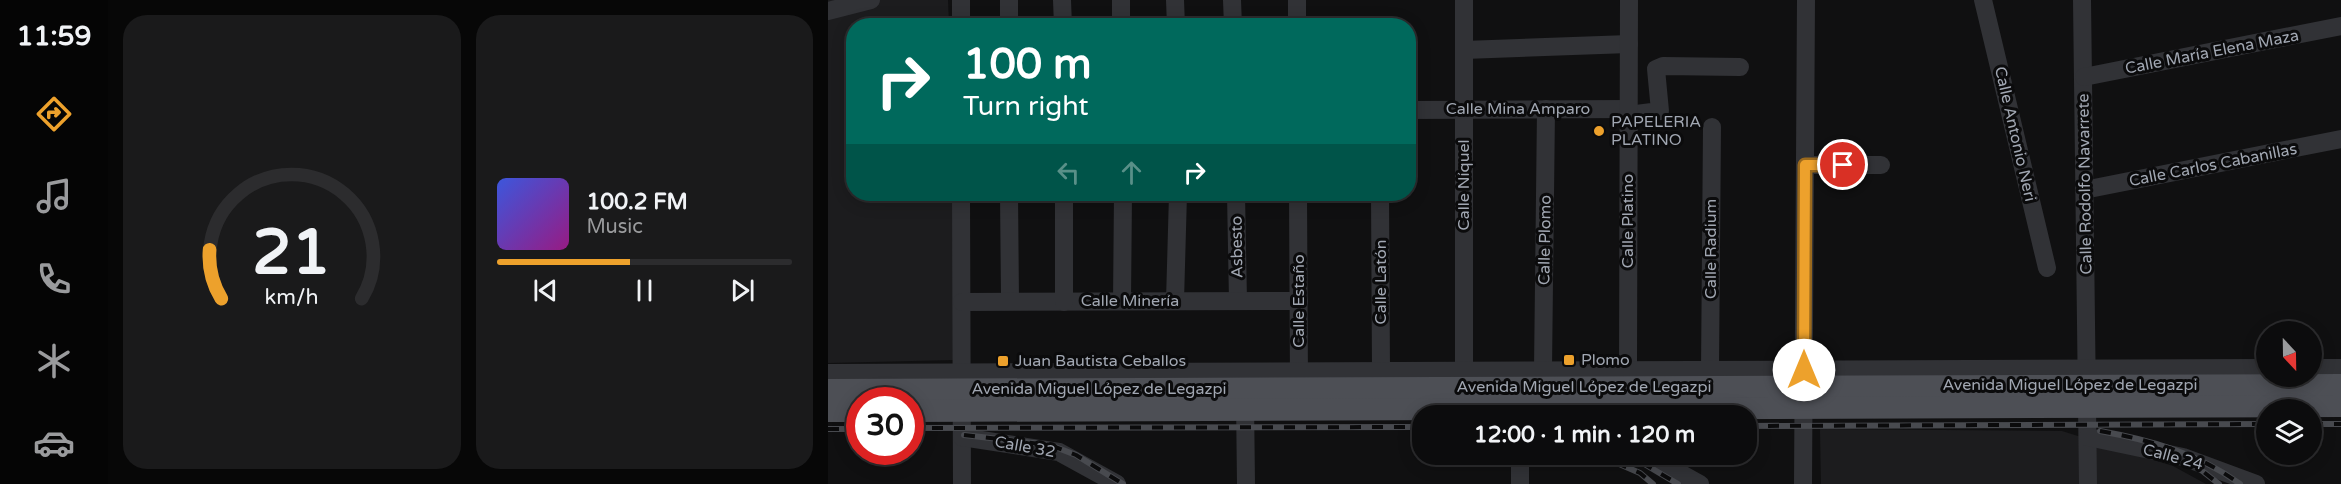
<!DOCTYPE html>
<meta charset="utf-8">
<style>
body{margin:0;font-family:"Varela Round",sans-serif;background:#1a1a1b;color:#f1f3f6;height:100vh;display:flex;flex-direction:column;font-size:22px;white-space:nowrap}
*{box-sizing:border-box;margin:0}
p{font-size:20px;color:#9a9b9d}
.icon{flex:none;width:33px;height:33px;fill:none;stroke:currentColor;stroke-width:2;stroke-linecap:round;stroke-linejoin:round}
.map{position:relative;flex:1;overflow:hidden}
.panel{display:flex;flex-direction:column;gap:15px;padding:15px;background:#070707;width:720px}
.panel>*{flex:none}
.guide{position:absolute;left:18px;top:18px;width:570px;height:183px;border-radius:24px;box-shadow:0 3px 15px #0003,0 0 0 2px #2c2c2e;background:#00695c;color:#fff;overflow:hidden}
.needle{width:39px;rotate:158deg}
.tools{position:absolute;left:1428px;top:321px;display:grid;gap:12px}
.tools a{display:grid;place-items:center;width:66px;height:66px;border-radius:50%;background:#0c0c0d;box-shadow:0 3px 15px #0003,0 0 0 2px #2c2c2e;font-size:30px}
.speed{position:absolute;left:18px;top:387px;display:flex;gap:12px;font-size:30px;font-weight:700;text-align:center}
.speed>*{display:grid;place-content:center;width:78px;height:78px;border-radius:50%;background:#0c0c0d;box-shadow:0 3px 15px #0003,0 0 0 2px #2c2c2e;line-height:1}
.speed .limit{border:9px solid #d22;background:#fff;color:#111}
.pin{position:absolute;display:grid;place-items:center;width:51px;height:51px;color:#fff;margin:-26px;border:3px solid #fff;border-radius:50%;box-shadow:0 2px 6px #0007}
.me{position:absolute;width:66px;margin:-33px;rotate:0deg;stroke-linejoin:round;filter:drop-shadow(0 0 4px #0008)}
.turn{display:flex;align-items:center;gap:21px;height:126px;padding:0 18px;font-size:27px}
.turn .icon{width:78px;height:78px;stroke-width:2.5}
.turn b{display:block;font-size:42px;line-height:51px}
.lanes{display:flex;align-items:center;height:57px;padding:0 18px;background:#0003;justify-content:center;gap:30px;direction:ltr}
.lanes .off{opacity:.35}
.panel .widget{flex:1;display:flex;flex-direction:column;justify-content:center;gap:9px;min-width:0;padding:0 21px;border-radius:24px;background:#1a1a1b}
.panel .dial{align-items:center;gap:0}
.dial svg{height:156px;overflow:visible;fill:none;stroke:#2c2c2e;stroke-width:7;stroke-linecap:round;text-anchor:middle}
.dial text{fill:#f1f3f6;stroke:none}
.song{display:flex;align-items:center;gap:18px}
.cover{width:72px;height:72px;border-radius:9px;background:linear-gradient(135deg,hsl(230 70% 55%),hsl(310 70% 35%))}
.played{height:6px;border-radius:3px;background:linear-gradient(90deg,#eda12c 45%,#2c2c2e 45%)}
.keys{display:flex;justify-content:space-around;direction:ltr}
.panel .tiles{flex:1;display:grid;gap:15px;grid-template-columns:repeat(2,1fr)}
.trip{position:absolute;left:584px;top:405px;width:345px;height:60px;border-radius:24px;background:#0c0c0d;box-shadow:0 3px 15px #0003,0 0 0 2px #2c2c2e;font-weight:700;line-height:60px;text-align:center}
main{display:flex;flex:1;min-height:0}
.menu{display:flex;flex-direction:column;width:108px;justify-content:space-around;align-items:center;background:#050505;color:#9a9b9d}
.menu .icon{width:42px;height:42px}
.menu .on{color:#eda12c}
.menu b{font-size:27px;color:#f1f3f6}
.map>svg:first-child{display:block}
.built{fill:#1c1c1e}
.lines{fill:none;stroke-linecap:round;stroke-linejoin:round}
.minor{stroke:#313236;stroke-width:18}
.major{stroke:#4d4f55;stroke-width:22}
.rail-casing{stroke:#484a4f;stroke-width:6}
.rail{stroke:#0b0b0c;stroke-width:4;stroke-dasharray:11;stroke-linecap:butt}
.route-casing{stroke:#9a691d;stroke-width:15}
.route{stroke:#eda12c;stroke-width:10}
.poi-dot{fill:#eda12c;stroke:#0b0b0c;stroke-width:2}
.labels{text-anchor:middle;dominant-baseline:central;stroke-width:6;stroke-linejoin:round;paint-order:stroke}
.street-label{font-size:16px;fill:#a1a7b2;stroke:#0b0b0c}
.poi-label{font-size:16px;fill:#a1a7b2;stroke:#0b0b0c;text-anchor:start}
</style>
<main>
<nav class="menu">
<b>11:59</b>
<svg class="icon on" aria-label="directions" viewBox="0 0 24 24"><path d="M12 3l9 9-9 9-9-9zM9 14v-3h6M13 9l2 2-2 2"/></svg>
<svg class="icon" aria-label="music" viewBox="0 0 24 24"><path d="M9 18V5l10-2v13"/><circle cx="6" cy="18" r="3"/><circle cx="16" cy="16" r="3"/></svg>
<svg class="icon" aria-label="phone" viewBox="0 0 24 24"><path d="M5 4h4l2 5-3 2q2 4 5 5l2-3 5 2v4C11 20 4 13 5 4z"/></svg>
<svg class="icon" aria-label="climate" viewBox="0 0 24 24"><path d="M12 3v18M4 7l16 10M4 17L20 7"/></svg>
<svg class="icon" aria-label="car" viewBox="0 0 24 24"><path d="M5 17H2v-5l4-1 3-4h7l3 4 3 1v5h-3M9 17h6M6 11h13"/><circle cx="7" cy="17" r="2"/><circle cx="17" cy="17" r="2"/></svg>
</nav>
<section class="panel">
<div class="tiles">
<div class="widget dial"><svg viewBox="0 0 100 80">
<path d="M14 69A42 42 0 1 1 86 69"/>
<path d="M14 69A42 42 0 0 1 8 44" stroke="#eda12c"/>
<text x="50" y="56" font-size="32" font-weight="700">21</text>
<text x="50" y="72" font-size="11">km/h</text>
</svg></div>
<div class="widget">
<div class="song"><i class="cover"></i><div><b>100.2 FM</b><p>Music</p></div></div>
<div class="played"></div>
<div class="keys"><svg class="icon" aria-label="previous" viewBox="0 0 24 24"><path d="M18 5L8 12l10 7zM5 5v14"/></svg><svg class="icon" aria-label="pause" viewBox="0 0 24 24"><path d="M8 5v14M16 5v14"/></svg><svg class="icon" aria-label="next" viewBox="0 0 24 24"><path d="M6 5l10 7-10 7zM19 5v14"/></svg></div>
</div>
</div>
</section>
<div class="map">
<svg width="1513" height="484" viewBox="0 0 1513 484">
<rect width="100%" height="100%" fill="#101011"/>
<g class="built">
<path d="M 0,0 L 120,0 L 121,25 L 26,26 L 26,194 L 124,194 L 127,360 L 0,363 Z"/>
<path d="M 992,429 L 1234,431 L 1345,466 L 1378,484 L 993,484 Z"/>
</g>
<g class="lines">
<g class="minor">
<path d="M 133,0 L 133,26"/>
<path d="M 234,0 L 235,26"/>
<path d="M 347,0 L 348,26"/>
<path d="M 404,0 L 405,26"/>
<path d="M 469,0 L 469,26"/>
<path d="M 1155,0 L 1219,268"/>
<path d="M 1254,0 L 1260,484"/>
<path d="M 0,11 L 43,0"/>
<path d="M 181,26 L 181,0"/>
<path d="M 293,26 L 293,0"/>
<path d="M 636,50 L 801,44"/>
<path d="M 1256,77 L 1513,26"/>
<path d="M 580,110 L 800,109"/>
<path d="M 800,115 L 832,111 L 828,69 L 835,66 L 912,67"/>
<path d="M 977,165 L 1053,165"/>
<path d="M 1256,190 L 1513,139"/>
<path d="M 133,194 L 134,484"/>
<path d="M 181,194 L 182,300"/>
<path d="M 408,194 L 410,301"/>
<path d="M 470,194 L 471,383"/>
<path d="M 552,194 L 553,371"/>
<path d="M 294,301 L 295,194"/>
<path d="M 347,301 L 350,194"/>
<path d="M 134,302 L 471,301"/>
<path d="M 236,302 L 236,194"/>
<path d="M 1484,368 L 1513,368"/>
<path d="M 636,370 L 636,0"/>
<path d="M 715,370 L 718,109"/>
<path d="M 800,370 L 801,0"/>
<path d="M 882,370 L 884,127"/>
<path d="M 0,373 L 1438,368"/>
<path d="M 417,399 L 418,484"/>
<path d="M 134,437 L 231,452 L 289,484"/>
<path d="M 1260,437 L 1355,457 L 1428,484"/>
<path d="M 692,454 L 692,484"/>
<path d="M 818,454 L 872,484"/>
<path d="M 975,484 L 978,0"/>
</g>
<g class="major">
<path d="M 0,390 L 1513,385"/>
<path d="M 0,411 L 32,411"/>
<path d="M 82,411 L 1513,406"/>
</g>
<g class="rail-casing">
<g id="rail">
<path d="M 1484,424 L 1513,424"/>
<path d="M 918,426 L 1438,424"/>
<path d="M 82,428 L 594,427"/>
<path d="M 0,429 L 32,429"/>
<path d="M 1272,431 C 1322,440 1370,453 1412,484"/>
<path d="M 136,435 L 222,445 L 248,455 L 295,484"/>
<path d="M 768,454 L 812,473 L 825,484"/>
<path d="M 794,454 L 813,462 L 850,484"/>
<path d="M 1359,459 L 1391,484"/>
</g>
</g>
<use href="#rail" class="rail"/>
</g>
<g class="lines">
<g class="route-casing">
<path id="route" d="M 976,370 L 977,165 L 1015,165"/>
</g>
<use href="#route" class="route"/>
</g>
<g class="poi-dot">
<circle cx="771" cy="131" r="6"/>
<rect x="735" y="354" width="12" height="12" rx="3"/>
<rect x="169" y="355" width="12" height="12" rx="3"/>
</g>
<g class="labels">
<g class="street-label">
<text transform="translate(1384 52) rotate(-11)">Calle María Elena Maza</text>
<text x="690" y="109">Calle Mina Amparo</text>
<text transform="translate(1187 134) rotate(77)">Calle Antonio Neri</text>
<text transform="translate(1385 165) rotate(-11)">Calle Carlos Cabanillas</text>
<text transform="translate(1257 184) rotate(-91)">Calle Rodolfo Navarrete</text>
<text transform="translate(636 185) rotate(-90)">Calle Níquel</text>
<text transform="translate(800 221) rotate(-90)">Calle Platino</text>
<text transform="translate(717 240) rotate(-89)">Calle Plomo</text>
<text transform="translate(409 247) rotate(-91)">Asbesto</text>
<text transform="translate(883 249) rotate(-90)">Calle Radium</text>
<text transform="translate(553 282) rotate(-90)">Calle Latón</text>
<text x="302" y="301">Calle Minería</text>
<text transform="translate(471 301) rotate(-90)">Calle Estaño</text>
<text x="1242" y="385">Avenida Miguel López de Legazpi</text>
<text x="756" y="387">Avenida Miguel López de Legazpi</text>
<text x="271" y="389">Avenida Miguel López de Legazpi</text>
<text transform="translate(197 447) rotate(10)">Calle 32</text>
<text transform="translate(1345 457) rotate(15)">Calle 24</text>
</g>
<g class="poi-label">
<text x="783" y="122">PAPELERIA<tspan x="783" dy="18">PLATINO</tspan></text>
<text x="753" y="360">Plomo</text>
<text x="187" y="361">Juan Bautista Ceballos</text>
</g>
</g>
</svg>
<div class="tools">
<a><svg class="needle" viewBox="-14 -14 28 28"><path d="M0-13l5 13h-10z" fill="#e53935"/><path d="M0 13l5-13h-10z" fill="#9a9b9d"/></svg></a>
<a><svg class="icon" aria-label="layers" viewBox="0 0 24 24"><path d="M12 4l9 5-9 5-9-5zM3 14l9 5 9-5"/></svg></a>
</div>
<div class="speed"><div class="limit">30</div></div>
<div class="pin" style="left:1015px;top:165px;background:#d93025"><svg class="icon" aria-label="arrive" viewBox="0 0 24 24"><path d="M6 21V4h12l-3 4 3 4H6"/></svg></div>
<svg class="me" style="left:976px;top:370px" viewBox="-20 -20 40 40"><circle r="19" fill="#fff"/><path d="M0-13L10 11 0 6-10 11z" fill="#eda12c"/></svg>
<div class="trip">12:00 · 1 min · 120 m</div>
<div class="guide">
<div class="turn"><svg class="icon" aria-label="right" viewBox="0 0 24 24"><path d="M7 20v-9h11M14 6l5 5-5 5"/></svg><div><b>100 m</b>Turn right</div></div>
<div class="lanes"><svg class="icon off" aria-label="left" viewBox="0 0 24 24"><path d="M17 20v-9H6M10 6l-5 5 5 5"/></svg><svg class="icon off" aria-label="ahead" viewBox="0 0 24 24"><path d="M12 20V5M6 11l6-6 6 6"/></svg><svg class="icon" aria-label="right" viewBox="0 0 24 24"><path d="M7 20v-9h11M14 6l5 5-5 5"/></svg></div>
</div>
</div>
</main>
